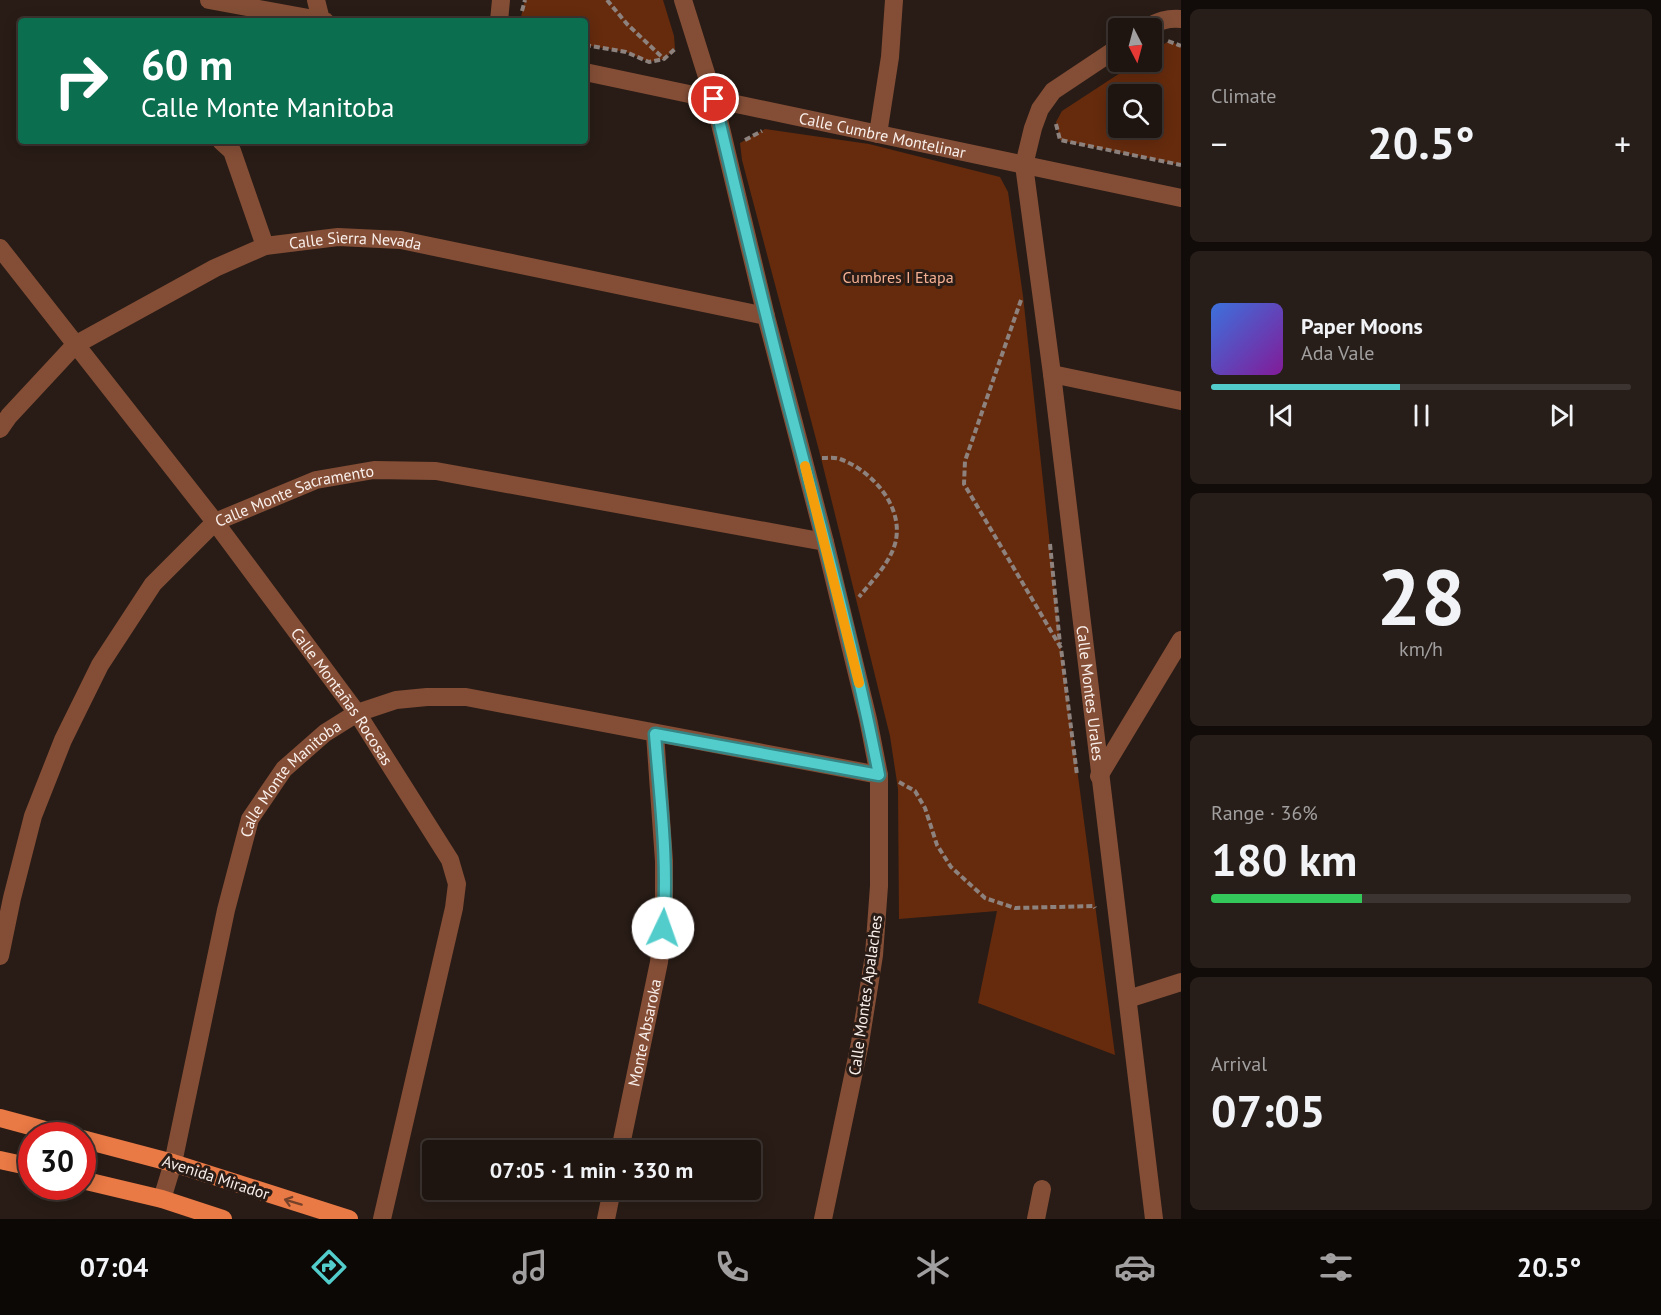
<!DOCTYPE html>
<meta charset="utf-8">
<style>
body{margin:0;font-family:"PT Sans",sans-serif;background:#271e19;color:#f1f3f6;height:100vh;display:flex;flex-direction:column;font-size:22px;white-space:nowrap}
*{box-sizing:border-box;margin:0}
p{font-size:20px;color:#a19f9f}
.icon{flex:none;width:33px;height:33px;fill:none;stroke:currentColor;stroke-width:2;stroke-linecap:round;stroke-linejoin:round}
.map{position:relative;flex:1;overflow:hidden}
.details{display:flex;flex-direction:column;gap:9px;padding:9px;background:#110c09;width:480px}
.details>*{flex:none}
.guide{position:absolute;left:18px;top:18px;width:570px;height:126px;border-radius:6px;box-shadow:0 3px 15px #0003,0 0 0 2px #3c3430;background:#0b6e4f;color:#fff;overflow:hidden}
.needle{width:39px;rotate:174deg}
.tools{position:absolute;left:1108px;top:18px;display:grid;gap:12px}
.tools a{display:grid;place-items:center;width:54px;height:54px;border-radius:6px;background:#1f1510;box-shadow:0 3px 15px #0003,0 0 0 2px #3c3430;font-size:30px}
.speed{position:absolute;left:18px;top:1122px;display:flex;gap:12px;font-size:30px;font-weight:700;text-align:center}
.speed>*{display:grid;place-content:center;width:78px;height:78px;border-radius:50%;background:#1f1510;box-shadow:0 3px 15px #0003,0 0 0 2px #3c3430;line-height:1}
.speed .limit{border:9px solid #d22;background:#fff;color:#111}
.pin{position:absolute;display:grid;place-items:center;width:51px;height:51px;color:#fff;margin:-26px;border:3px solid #fff;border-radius:50%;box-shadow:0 2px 6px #0007}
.me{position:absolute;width:66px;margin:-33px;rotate:3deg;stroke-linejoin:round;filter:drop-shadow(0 0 4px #0008)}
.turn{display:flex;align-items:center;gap:21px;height:126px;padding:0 24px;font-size:27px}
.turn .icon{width:78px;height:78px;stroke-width:2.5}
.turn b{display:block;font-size:42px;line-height:51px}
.big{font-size:45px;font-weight:600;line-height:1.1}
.details .widget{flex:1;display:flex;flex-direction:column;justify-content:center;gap:9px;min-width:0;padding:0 21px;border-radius:9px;background:#271e19}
.details .dial{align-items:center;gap:0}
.dial b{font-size:78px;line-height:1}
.song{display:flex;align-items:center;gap:18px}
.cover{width:72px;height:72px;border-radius:9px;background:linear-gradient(135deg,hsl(220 70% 55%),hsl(290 70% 35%))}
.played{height:6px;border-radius:3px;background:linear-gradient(90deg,#52cdcc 45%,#3c3430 45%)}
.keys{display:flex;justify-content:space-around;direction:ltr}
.heat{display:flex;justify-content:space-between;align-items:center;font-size:33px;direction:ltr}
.charge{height:9px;border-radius:4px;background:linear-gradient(90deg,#34c759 36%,#3c3430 0)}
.trip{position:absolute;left:422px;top:1140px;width:339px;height:60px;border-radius:6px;background:#1f1510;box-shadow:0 3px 15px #0003,0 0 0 2px #3c3430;font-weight:600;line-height:60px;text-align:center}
.dock{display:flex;height:96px;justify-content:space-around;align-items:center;background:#0c0806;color:#a19f9f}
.dock .icon{width:42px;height:42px}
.dock .on{color:#52cdcc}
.dock b{font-size:27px;color:#f1f3f6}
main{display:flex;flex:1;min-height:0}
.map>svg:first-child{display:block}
.green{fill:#662b0d;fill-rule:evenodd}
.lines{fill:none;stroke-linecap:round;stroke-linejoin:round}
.path{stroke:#8d827d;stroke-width:4;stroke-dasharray:6 3;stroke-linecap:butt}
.minor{stroke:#844e36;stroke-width:18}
.major{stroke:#e97945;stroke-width:18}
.oneway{stroke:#764129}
.route-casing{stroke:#358585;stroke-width:15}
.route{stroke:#52cdcc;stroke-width:10}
.slow{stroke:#f59e0b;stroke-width:10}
.labels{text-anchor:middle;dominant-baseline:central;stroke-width:6;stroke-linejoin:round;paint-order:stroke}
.street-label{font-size:16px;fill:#f9efeb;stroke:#291c16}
.park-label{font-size:16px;fill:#f5b093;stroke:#291c16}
</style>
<main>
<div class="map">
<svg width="1181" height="1219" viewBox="0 0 1181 1219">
<rect width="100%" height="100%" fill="#291c16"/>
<g class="green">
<path d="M 525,0 L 663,0 L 674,36 L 675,49 L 664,59 L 649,62 L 626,52 L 585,45 L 585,21 L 520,21 Z"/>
<path d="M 1169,41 L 1181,46 L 1181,165 L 1060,140 L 1056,122 L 1062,111 L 1137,62 L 1152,62 L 1152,51 ZM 1152,94 L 1152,128 L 1119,128 L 1119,94 Z"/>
<path d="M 765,129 L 869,144 L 1000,177 L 1008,192 L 1023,296 L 1061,648 L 1115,1055 L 978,1003 L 997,911 L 899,919 L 898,789 L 890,736 L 821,458 L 742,160 L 740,143 Z"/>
</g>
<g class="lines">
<g class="path">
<path d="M 607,0 L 627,24 L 664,59"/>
<path d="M 522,11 L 525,0"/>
<path d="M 1168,41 L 1181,46"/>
<path d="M 585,45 L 626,52 L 649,62 L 664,59 L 675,49 L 675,47"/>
<path d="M 1056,124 L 1060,140 L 1181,165"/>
<path d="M 745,140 L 762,131"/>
<path d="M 1021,300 L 965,461 L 964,484 L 1061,648 L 1077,775"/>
<path d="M 822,458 C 828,458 835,457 840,459 C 873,471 905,508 895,544 C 889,564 872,581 859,597"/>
<path d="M 1050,544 L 1060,644"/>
<path d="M 899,782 L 915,791 L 925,808 L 937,845 L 951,867 L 985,898 L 1015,908 L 1094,906 L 1095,908"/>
</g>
<g class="minor">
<path d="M 209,0 L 325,21"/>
<path d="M 316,0 L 321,20"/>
<path d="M 683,0 L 714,99 L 766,316 L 825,542 L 868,719 L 879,775 L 879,886 L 874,955 L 860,1043 L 823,1219"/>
<path d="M 499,21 L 501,0"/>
<path d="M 1147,28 C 1158,21 1167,18 1181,19"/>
<path id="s1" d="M 1119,47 L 1053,91 L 1040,109 L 1033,128 L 1024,165 L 1052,374 L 1154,1219"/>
<path id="s2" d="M 585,72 L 1181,198"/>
<path d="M 878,134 L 890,57 L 894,0"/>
<path d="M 221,141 L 232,151 L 265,246"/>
<path id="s3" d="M 0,248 L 215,522 L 357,713 L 450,860 L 457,884 L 454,908 L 382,1219"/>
<path d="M 1052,374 L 1181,401"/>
<path id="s4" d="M 0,429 L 9,416 L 75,345 L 215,268 L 265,246 L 338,237 L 401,240 L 766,316"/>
<path d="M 1099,776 L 1181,640"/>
<path id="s5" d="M 0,956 L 12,898 L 33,816 L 63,740 L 100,665 L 153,584 L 215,522 L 316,480 L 374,470 L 436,471 L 825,542"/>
<path d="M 1128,999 L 1181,982"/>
<path id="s6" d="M 620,1150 L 659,962 L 664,911 L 664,861 L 655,734"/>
<path id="s7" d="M 162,1199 L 173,1163 L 226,910 L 250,819 L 284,769 L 325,733 L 357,713 L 396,700 L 427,697 L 466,697 L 879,775"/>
<path d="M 606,1219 L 612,1190"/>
<path d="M 1036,1219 L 1042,1189"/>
</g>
<g class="major">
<path d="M 0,1118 L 67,1136"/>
<path d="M 82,1139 L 173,1163 L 349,1219"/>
<path d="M 0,1160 L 32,1167"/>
<path d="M 82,1180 L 162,1199 L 223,1219"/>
</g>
</g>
<defs><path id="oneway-shaft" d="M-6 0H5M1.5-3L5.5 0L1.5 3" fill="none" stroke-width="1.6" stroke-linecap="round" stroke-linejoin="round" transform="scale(1.5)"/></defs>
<use class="oneway" href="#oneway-shaft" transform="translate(293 1202) rotate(-163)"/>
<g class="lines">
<g class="route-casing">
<path id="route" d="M 663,928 C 669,864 660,798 655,734 L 879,775 C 855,652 822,530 790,409 C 763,306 739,203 714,99"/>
</g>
<use href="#route" class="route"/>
<path class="slow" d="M 805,466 L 859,683"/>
</g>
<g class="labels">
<g class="street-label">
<text stroke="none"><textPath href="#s2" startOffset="304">Calle Cumbre Montelinar</textPath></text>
<text stroke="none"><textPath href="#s4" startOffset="418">Calle Sierra Nevada</textPath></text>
<text stroke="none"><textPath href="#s5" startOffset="578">Calle Monte Sacramento</textPath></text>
<text stroke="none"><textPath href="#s1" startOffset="692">Calle Montes Urales</textPath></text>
<text stroke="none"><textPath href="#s3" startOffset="564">Calle Montañas Rocosas</textPath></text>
<text stroke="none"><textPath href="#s7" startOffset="447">Calle Monte Manitoba</textPath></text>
<text transform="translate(865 995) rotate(-82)">Calle Montes Apalaches</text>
<text stroke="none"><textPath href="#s6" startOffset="120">Monte Absaroka</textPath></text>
<text transform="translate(216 1177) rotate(18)">Avenida Mirador</text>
</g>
<g class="park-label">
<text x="898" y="277">Cumbres I Etapa</text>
</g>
</g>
</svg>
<div class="tools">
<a><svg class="needle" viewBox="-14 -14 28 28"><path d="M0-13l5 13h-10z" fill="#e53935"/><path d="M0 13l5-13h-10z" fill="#a19f9f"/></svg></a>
<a><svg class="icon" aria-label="search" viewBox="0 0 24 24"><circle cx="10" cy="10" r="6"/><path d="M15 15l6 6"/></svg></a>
</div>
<div class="speed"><div class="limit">30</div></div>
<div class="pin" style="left:714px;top:99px;background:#d93025"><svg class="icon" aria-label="arrive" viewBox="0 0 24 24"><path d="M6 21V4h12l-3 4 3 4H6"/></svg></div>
<svg class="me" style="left:663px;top:928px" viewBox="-20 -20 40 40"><circle r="19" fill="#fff"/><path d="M0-13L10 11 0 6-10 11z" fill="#52cdcc"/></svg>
<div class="trip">07:05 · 1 min · 330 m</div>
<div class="guide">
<div class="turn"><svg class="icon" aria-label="right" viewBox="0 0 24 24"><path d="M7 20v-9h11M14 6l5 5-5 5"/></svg><div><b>60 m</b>Calle Monte Manitoba</div></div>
</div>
</div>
<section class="details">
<div class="widget"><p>Climate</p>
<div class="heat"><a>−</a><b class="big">20.5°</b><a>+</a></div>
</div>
<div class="widget">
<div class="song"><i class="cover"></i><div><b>Paper Moons</b><p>Ada Vale</p></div></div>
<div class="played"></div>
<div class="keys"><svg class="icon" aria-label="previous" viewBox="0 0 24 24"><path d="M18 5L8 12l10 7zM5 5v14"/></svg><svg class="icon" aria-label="pause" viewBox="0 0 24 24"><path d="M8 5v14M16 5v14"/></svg><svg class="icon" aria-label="next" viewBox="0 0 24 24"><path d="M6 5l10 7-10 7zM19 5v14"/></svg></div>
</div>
<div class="widget dial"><b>28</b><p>km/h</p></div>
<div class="widget"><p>Range · 36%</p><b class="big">180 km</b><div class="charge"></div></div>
<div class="widget"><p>Arrival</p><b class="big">07:05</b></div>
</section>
</main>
<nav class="dock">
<b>07:04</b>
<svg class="icon on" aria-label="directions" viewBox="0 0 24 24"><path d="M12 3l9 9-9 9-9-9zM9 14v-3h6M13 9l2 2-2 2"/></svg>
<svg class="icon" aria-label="music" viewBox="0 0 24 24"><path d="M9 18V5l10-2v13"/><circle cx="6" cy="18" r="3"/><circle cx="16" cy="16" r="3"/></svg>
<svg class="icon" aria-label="phone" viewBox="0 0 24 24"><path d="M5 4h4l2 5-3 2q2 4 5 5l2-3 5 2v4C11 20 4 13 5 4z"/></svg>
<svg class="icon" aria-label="climate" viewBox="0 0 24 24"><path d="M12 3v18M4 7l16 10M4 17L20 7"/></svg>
<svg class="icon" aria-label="car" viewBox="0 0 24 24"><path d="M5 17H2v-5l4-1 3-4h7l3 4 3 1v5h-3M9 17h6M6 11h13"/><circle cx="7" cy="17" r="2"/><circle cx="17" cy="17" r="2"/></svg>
<svg class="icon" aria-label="filters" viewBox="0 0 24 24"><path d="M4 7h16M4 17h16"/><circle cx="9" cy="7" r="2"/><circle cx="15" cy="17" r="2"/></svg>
<b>20.5°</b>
</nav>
